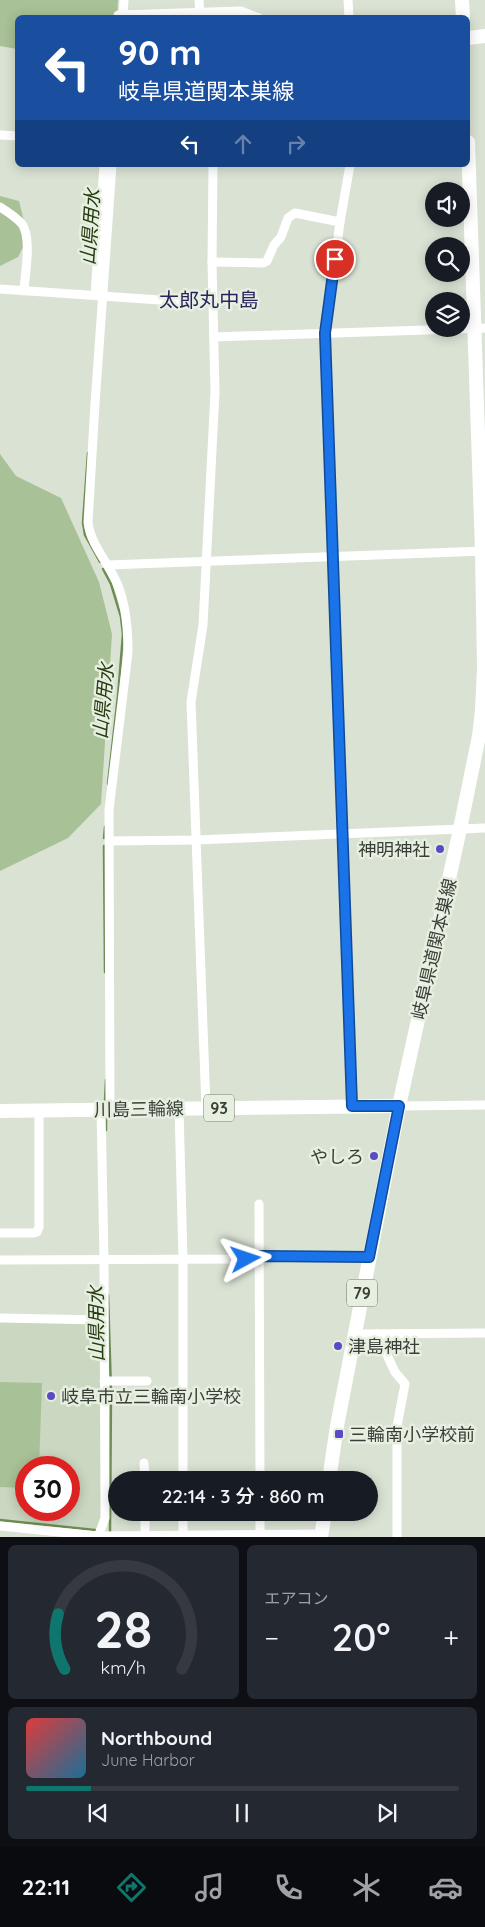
<!DOCTYPE html>
<html lang="ja">
<meta charset="utf-8">
<style>
body{margin:0;font-family:Quicksand,"Noto Sans JP",sans-serif;background:#242831;color:#f1f3f6;height:100vh;display:flex;flex-direction:column;font-size:19px;white-space:nowrap}
*{box-sizing:border-box;margin:0}
p{font-size:16px;color:#9ea1a6}
.icon{flex:none;width:28px;height:28px;fill:none;stroke:currentColor;stroke-width:2;stroke-linecap:round;stroke-linejoin:round}
.map{position:relative;height:1537px;overflow:hidden}
.panel{display:flex;flex-direction:column;gap:8px;padding:8px;background:#0d0f14;flex:1}
.panel>*{flex:none}
.guide{position:absolute;left:15px;top:15px;width:455px;height:152px;border-radius:8px;box-shadow:0 2px 12px #0003;background:#1a4fa0;color:#fff;overflow:hidden}
.controls{position:absolute;left:425px;top:182px;display:grid;gap:10px}
.controls a{display:grid;place-items:center;width:45px;height:45px;border-radius:50%;background:#171b24;box-shadow:0 2px 12px #0003;font-size:25px}
.speed{position:absolute;left:15px;top:1456px;display:flex;gap:10px;font-size:25px;font-weight:700;text-align:center}
.speed>*{display:grid;place-content:center;width:65px;height:65px;border-radius:50%;background:#171b24;box-shadow:0 2px 12px #0003;line-height:1}
.speed .limit{border:8px solid #d22;background:#fff;color:#111}
.pin{position:absolute;display:grid;place-items:center;width:42px;height:42px;color:#fff;margin:-21px;border:2px solid #fff;border-radius:50%;box-shadow:0 1px 5px #0007}
.me{position:absolute;width:55px;margin:-28px;rotate:85deg;stroke-linejoin:round;filter:drop-shadow(0 0 4px #0008)}
.turn{display:flex;align-items:center;gap:18px;height:105px;padding:0 20px;font-size:22px}
.turn .icon{width:65px;height:65px;stroke-width:2.5}
.turn b{display:block;font-size:35px;line-height:42px}
.lanes{display:flex;align-items:center;height:48px;padding:0 20px;background:#0003;justify-content:center;gap:25px;direction:ltr}
.lanes .off{opacity:.35}
.big{font-size:38px;font-weight:600;line-height:1.1}
.panel .card{flex:1;display:flex;flex-direction:column;justify-content:center;gap:8px;min-width:0;padding:0 18px;border-radius:8px;background:#242831}
.panel .dial{align-items:center;gap:0}
.dial svg{height:130px;overflow:visible;fill:none;stroke:#363941;stroke-width:7;stroke-linecap:round;text-anchor:middle}
.dial text{fill:#f1f3f6;stroke:none}
.song{display:flex;align-items:center;gap:15px}
.cover{width:60px;height:60px;border-radius:8px;background:linear-gradient(135deg,hsl(0 70% 55%),hsl(200 70% 35%))}
.played{height:5px;border-radius:2px;background:linear-gradient(90deg,#0f766e 15%,#363941 15%)}
.keys{display:flex;justify-content:space-around;direction:ltr}
.heat{display:flex;justify-content:space-between;align-items:center;font-size:28px;direction:ltr}
.panel .tiles{flex:1;display:grid;gap:8px;grid-template-columns:1fr 1fr}
.card:last-child{grid-column:span 2}
.trip{position:absolute;left:108px;top:1471px;width:270px;height:50px;border-radius:25px;background:#171b24;box-shadow:0 2px 12px #0003;font-weight:600;line-height:50px;text-align:center}
.tabs{display:flex;height:80px;justify-content:space-around;align-items:center;background:#090b0e;color:#9ea1a6}
.tabs .icon{width:35px;height:35px}
.tabs .active{color:#0f766e}
.tabs b{font-size:22px;color:#f1f3f6}
.map>svg:first-child{display:block}
.built{fill:#cad7c1;fill-rule:evenodd}
.green{fill:#a9c197}
.lines{fill:none;stroke-linecap:round;stroke-linejoin:round}
.stream{stroke:#6c8d53;stroke-width:2.5}
.minor{stroke:#fff;stroke-width:9}
.primary{stroke:#fff;stroke-width:14}
.route-casing{stroke:#114b97;stroke-width:12}
.route{stroke:#1a73e8;stroke-width:9}
.poi-dot{fill:#584bc3;stroke:#e6efe0;stroke-width:2}
.labels{text-anchor:middle;dominant-baseline:central;stroke-width:5;stroke-linejoin:round;paint-order:stroke}
.shield{fill:#e6efe0;stroke:#6e736a;stroke-width:1}
.shield-label{font-size:16px;font-weight:bold;fill:#3a3e38}
.poi-label{font-size:18px;fill:#3a3e38;stroke:#e6efe0;text-anchor:start}
.street-label{font-size:18px;fill:#3a3e38;stroke:#e6efe0}
.water-label{font-size:19px;font-style:italic;fill:#253b10;stroke:#e6efe0}
.quarter-label{font-size:20px;fill:#28235d;stroke:#e6efe0}
</style>
<div class="map">
<svg width="485" height="1537" viewBox="0 0 485 1537">
<rect width="100%" height="100%" fill="#d9e2d3"/>
<path class="built" d="M 0,1322 L 102,1324 L 102,1523 L 96,1529 L 0,1519 ZM 26,1468 L 69,1468 L 69,1510 L 26,1510 Z"/>
<g class="green">
<path d="M 0,0 L 118,0 L 117,17 L 18,18 L 17,49 L 0,46 Z"/>
<path d="M 0,196 L 19,201 L 28,238 L 18,257 L 0,266 Z"/>
<path d="M 0,454 L 16,476 L 61,498 L 99,582 L 112,634 L 101,804 L 68,838 L 0,871 Z"/>
<path d="M 0,1382 L 42,1383 L 39,1467 L 26,1468 L 26,1488 L 0,1487 Z"/>
</g>
<g class="lines">
<g class="stream">
<path d="M 88,453 L 83,523 L 85,535 L 100,562"/>
<path d="M 103,569 L 111,584 L 121,617 L 123,634 L 118,696 L 108,784"/>
<path d="M 104,838 L 105,827"/>
<path d="M 104,846 L 105,972"/>
<path d="M 105,1101 L 106,1080"/>
<path d="M 106,1117 L 106,1130"/>
<path d="M 108,1295 L 111,1391 L 110,1531"/>
<path d="M 0,1520 L 95,1530"/>
</g>
<g class="minor">
<path d="M 199,0 L 200,17"/>
<path d="M 348,0 L 349,18"/>
<path d="M 118,15 L 241,11 L 259,18"/>
<path d="M 123,18 L 124,0"/>
<path d="M 0,135 L 18,136"/>
<path d="M 350,165 L 340,222 L 325,333 L 352,1106"/>
<path d="M 0,207 C 8,212 16,217 22,224 C 32,238 25,273 24,291"/>
<path d="M 212,262 L 263,263 L 267,261 L 274,245 L 281,237 L 288,218 L 295,213 L 340,222"/>
<path d="M 0,289 L 174,301 L 213,299"/>
<path d="M 95,295 L 104,165"/>
<path d="M 214,337 L 485,328"/>
<path d="M 108,565 L 485,551"/>
<path d="M 110,841 L 196,840 L 485,828"/>
<path d="M 399,1106 L 485,1105"/>
<path d="M 206,1108 L 191,702 L 203,625 L 215,392 L 212,262 L 213,165"/>
<path d="M 110,1109 L 109,810 L 128,652 C 128,628 126,601 115,579 C 106,560 90,543 88,522 L 95,404 L 112,165"/>
<path d="M 179,1109 L 183,1259 L 183,1480"/>
<path d="M 259,1204 L 260,1480"/>
<path d="M 0,1233 L 34,1233 L 37,1232 L 39,1227 L 39,1110"/>
<path d="M 0,1260 L 246,1259 L 260,1256 L 369,1257"/>
<path d="M 0,1318 L 104,1320"/>
<path d="M 354,1334 L 485,1333"/>
<path d="M 377,1334 L 395,1372 L 405,1384 L 397,1426 L 397,1537"/>
<path d="M 104,1381 L 147,1381"/>
<path d="M 144,1463 L 145,1480"/>
<path d="M 145,1512 L 145,1536"/>
<path d="M 260,1512 L 260,1534"/>
<path d="M 0,1526 L 98,1536 L 322,1534"/>
<path d="M 98,1537 L 105,1518 L 104,1259 L 101,1109"/>
<path d="M 183,1537 L 183,1512"/>
</g>
<g class="primary">
<path d="M 462,0 L 463,18"/>
<path d="M 468,38 L 485,36"/>
<path d="M 0,1111 L 399,1106"/>
<path d="M 329,1480 L 337,1426 L 399,1106 L 460,829 L 479,736 L 482,710 L 484,667 L 482,551 L 468,142"/>
<path d="M 321,1537 L 325,1512"/>
</g>
</g>
<g class="lines">
<g class="route-casing">
<path id="route" d="M 246,1259 L 260,1256 L 369,1257 L 399,1106 L 352,1106 L 325,333 L 335,259"/>
</g>
<use href="#route" class="route"/>
</g>
<g class="poi-dot">
<circle cx="440" cy="849" r="5"/>
<circle cx="374" cy="1156" r="5"/>
<circle cx="338" cy="1346" r="5"/>
<circle cx="51" cy="1396" r="5"/>
<rect x="334" y="1429" width="10" height="10" rx="2.5"/>
</g>
<g class="labels">
<g class="shield">
<rect x="204" y="1094.5" width="30" height="27" rx="4"/>
<rect x="347" y="1279.5" width="30" height="27" rx="4"/>
</g>
<g class="shield-label">
<text x="219" y="1108">93</text>
<text x="362" y="1293">79</text>
</g>
<g class="poi-label">
<text x="430" y="849" text-anchor="end">神明神社</text>
<text x="364" y="1156" text-anchor="end">やしろ</text>
<text x="348" y="1346">津島神社</text>
<text x="61" y="1396">岐阜市立三輪南小学校</text>
<text x="349" y="1434">三輪南小学校前</text>
</g>
<g class="street-label">
<text transform="translate(434 949) rotate(-77)">岐阜県道関本巣線</text>
<text transform="translate(139 1109) rotate(-1)">川島三輪線</text>
</g>
<g class="water-label">
<text transform="translate(90 227) rotate(-86)">山県用水</text>
<text transform="translate(103 701) rotate(-85)">山県用水</text>
<text transform="translate(96 1324) rotate(-91)">山県用水</text>
</g>
<g class="quarter-label">
<text x="209" y="299">太郎丸中島</text>
</g>
</g>
</svg>
<div class="controls">
<a><svg class="icon" aria-label="sound" viewBox="0 0 24 24"><path d="M4 9h4l5-4v14l-5-4H4zM17 9q2 3 0 6"/></svg></a>
<a><svg class="icon" aria-label="search" viewBox="0 0 24 24"><circle cx="10" cy="10" r="6"/><path d="M15 15l6 6"/></svg></a>
<a><svg class="icon" aria-label="layers" viewBox="0 0 24 24"><path d="M12 4l9 5-9 5-9-5zM3 14l9 5 9-5"/></svg></a>
</div>
<div class="speed"><div class="limit">30</div></div>
<div class="pin" style="left:335px;top:259px;background:#d93025"><svg class="icon" aria-label="arrive" viewBox="0 0 24 24"><path d="M6 21V4h12l-3 4 3 4H6"/></svg></div>
<svg class="me" style="left:246px;top:1259px" viewBox="-20 -20 40 40"><path d="M0-17L14 15 0 8-14 15z" fill="#1a73e8" stroke="#fff" stroke-width="4"/></svg>
<div class="trip">22:14 · 3 分 · 860 m</div>
<div class="guide">
<div class="turn"><svg class="icon" aria-label="left" viewBox="0 0 24 24"><path d="M17 20v-9H6M10 6l-5 5 5 5"/></svg><div><b>90 m</b>岐阜県道関本巣線</div></div>
<div class="lanes"><svg class="icon" aria-label="left" viewBox="0 0 24 24"><path d="M17 20v-9H6M10 6l-5 5 5 5"/></svg><svg class="icon off" aria-label="ahead" viewBox="0 0 24 24"><path d="M12 20V5M6 11l6-6 6 6"/></svg><svg class="icon off" aria-label="right" viewBox="0 0 24 24"><path d="M7 20v-9h11M14 6l5 5-5 5"/></svg></div>
</div>
</div>
<section class="panel">
<div class="tiles">
<div class="card dial"><svg viewBox="0 0 100 80">
<path d="M14 69A42 42 0 1 1 86 69"/>
<path d="M14 69A42 42 0 0 1 10 35" stroke="#0f766e"/>
<text x="50" y="56" font-size="32" font-weight="700">28</text>
<text x="50" y="72" font-size="11">km/h</text>
</svg></div>
<div class="card"><p>エアコン</p>
<div class="heat"><a>−</a><b class="big">20°</b><a>+</a></div>
</div>
<div class="card">
<div class="song"><i class="cover"></i><div><b>Northbound</b><p>June Harbor</p></div></div>
<div class="played"></div>
<div class="keys"><svg class="icon" aria-label="previous" viewBox="0 0 24 24"><path d="M18 5L8 12l10 7zM5 5v14"/></svg><svg class="icon" aria-label="pause" viewBox="0 0 24 24"><path d="M8 5v14M16 5v14"/></svg><svg class="icon" aria-label="next" viewBox="0 0 24 24"><path d="M6 5l10 7-10 7zM19 5v14"/></svg></div>
</div>
</div>
</section>
<nav class="tabs">
<b>22:11</b>
<svg class="icon active" aria-label="directions" viewBox="0 0 24 24"><path d="M12 3l9 9-9 9-9-9zM9 14v-3h6M13 9l2 2-2 2"/></svg>
<svg class="icon" aria-label="music" viewBox="0 0 24 24"><path d="M9 18V5l10-2v13"/><circle cx="6" cy="18" r="3"/><circle cx="16" cy="16" r="3"/></svg>
<svg class="icon" aria-label="phone" viewBox="0 0 24 24"><path d="M5 4h4l2 5-3 2q2 4 5 5l2-3 5 2v4C11 20 4 13 5 4z"/></svg>
<svg class="icon" aria-label="climate" viewBox="0 0 24 24"><path d="M12 3v18M4 7l16 10M4 17L20 7"/></svg>
<svg class="icon" aria-label="car" viewBox="0 0 24 24"><path d="M5 17H2v-5l4-1 3-4h7l3 4 3 1v5h-3M9 17h6M6 11h13"/><circle cx="7" cy="17" r="2"/><circle cx="17" cy="17" r="2"/></svg>
</nav>
